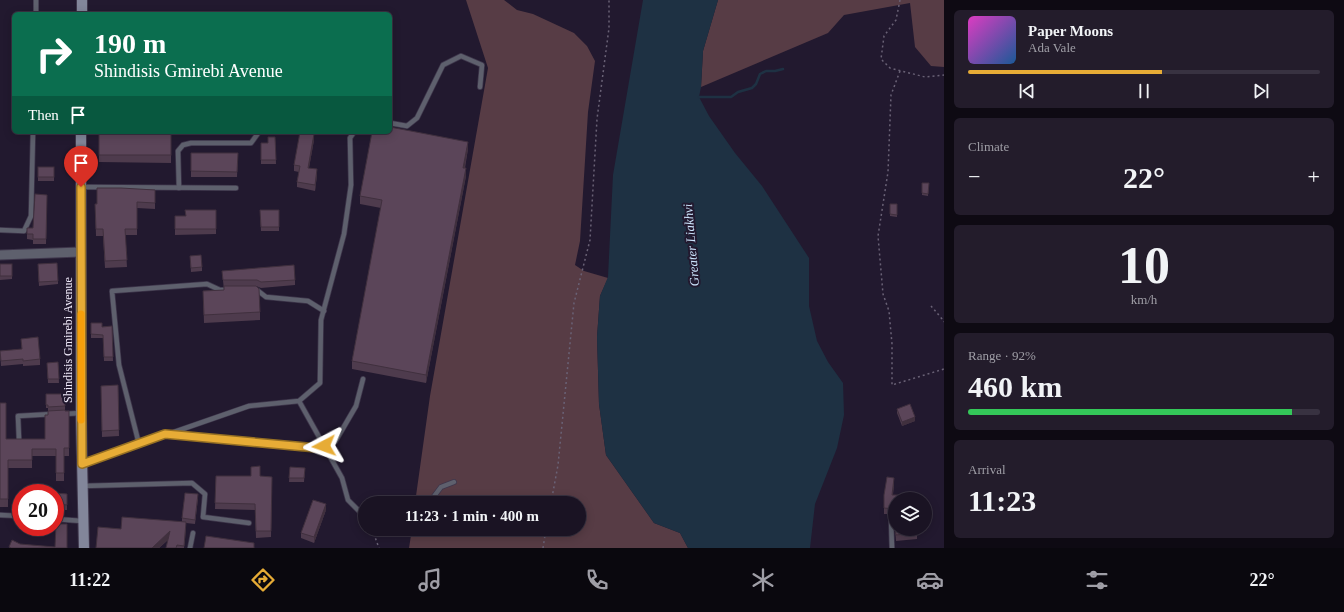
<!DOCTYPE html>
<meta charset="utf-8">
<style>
body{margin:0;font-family:"Times New Roman",serif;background:#231c2b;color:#f1f3f6;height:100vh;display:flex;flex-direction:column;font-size:15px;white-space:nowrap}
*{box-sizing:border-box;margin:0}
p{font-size:13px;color:#9f9ea6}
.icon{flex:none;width:22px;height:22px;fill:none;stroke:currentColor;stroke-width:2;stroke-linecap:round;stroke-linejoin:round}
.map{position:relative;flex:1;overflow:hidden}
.panel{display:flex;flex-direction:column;gap:10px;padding:10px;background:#0e0a13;width:400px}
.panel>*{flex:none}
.guide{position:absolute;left:12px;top:12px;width:380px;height:122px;border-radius:6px;box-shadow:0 2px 10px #0003,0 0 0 1px #383241;background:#0b6e4f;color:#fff;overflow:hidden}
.tools{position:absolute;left:888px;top:492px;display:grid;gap:8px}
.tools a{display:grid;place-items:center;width:44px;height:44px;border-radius:50%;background:#1a1323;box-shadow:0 2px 10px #0003,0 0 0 1px #383241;font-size:20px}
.speed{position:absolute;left:12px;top:484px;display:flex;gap:8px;font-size:20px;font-weight:700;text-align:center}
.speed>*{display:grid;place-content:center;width:52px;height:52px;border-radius:50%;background:#1a1323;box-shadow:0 2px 10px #0003,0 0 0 1px #383241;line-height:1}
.speed .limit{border:6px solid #d22;background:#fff;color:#111}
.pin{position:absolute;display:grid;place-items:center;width:34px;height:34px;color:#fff;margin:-41px -17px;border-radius:50% 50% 50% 0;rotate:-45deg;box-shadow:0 0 4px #0007}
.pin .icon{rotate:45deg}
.me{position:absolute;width:44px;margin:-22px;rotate:266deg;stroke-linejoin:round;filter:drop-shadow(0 0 3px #0008)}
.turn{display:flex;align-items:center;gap:14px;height:84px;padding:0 16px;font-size:18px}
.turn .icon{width:52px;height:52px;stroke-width:2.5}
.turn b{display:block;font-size:28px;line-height:34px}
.then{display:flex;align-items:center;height:38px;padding:0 16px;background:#0003;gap:8px;font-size:15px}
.big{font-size:30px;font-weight:600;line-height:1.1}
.panel .card{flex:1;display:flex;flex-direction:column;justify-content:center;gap:6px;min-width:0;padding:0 14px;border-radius:6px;background:#231c2b}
.panel .dial{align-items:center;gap:0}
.dial b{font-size:52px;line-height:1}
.song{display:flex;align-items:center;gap:12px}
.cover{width:48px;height:48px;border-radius:6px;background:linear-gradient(135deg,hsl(310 70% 55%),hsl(210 70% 35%))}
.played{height:4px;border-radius:2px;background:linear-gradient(90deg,#e7ac36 55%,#383241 55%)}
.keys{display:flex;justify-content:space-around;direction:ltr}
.heat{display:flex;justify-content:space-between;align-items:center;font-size:22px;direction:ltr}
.charge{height:6px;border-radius:3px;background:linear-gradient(90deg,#34c759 92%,#383241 0)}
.trip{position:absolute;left:358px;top:496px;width:228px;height:40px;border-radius:20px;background:#1a1323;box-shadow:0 2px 10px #0003,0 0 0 1px #383241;font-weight:600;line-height:40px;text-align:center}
.tabs{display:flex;height:64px;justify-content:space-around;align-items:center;background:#0a080e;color:#9f9ea6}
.tabs .icon{width:28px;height:28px}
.tabs .selected{color:#e7ac36}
.tabs b{font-size:18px;color:#f1f3f6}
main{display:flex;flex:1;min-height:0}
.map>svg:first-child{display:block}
.forest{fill:#573c45}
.water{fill:#1e3143}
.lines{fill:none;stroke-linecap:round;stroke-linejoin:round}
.stream{stroke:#1e3143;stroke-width:2.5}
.service-casing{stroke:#3f374c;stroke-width:6}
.minor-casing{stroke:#3f374c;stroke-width:11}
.secondary-casing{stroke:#3f374c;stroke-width:12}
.path{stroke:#6a6276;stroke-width:1.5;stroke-dasharray:2 3;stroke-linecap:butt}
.service{stroke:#5e606d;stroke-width:4.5}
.minor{stroke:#5e606d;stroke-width:9}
.secondary{stroke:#82869a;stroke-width:10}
.wall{fill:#4e3b4d}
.shaded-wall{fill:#40303e}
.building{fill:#5b4559;stroke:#40303e}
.route-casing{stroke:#967023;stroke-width:10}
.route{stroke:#e7ac36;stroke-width:7}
.slow{stroke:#f59e0b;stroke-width:7}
.labels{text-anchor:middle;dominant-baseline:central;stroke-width:4;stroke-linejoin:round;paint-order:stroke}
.street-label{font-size:12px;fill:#f2ecfc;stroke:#22192f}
.water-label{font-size:13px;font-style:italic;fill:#cbe4fc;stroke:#22192f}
</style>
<main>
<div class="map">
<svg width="944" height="548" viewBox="0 0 944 548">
<rect width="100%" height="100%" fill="#22192f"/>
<g class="forest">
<path d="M 466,0 L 504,0 L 517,10 L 533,14 L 574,33 L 587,46 L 595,61 L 588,112 L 580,241 L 575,265 L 584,271 L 608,278 L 600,296 L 597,337 L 599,404 L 606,455 L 654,523 L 680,533 L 688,548 L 409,548 L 412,529 L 579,529 L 579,503 L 415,503 L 430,396 L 488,68 Z"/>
<path d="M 718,0 L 944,0 L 944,67 L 931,66 L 915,47 L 910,3 L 844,15 L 828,33 L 701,87 L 703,51 Z"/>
</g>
<path class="water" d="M 643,0 L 718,0 L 703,51 L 701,87 L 699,97 L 709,116 L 735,153 L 762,186 L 809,258 L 809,306 L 817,341 L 828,362 L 843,383 L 844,415 L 837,448 L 815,504 L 810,548 L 688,548 L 680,533 L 654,523 L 606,455 L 599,404 L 597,337 L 600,296 L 608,277 L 613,175 Z"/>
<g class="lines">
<path class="stream" d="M 699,97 L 731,97 L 738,92 L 752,88 L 756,84 L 760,74 L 766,71 L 775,71 L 783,69"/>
<g class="service-casing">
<g id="service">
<path d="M 36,14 L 36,0"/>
<path d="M 390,123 L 407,126 L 417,118 L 443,65 L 461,56 L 482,65 L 480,87"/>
<path d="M 81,187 L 236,188"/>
<path d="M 179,188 L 178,151 L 183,145 L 191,143 L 251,143 L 259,132"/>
<path d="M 0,230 L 24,231 L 31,216 L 33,132"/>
<path d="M 255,290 L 257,290 L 266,297 L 308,301 L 324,311"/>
<path d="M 299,401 L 342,478 L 348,500 L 365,517"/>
<path d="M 64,414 L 81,413"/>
<path d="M 167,435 L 317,448 L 335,442 L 356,406 L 363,379"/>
<path d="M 19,439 L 18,416 L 53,414"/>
<path d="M 139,444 L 119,365 L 112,291 L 207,284 L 220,290 L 225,290"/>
<path d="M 82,464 L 249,406 L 299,401 L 320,383 L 321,320 L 344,234 L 351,185 L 350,138 L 354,132"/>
<path d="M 82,486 L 192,483 L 205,494 L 203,517 L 249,523"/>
<path d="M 429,503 L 441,487 L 454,482"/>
<path d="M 0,515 L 21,516"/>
<path d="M 55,519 L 82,521"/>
<path d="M 190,548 L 193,533"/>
<path d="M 892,548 L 891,519 L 895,518"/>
</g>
</g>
<g class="minor-casing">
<path id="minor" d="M 0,255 L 80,252"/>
</g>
<g class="secondary-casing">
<g id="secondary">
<path d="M 82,14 L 82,0"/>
<path d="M 81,132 L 81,413 L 84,548"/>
</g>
</g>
<g class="path">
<path d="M 900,0 L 896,20 L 884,36 L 881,59 L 890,68 L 925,77 L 944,75"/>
<path d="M 900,71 L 891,95 L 888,172 L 878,236 L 883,294 L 889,311 L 892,344 L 892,385 L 944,369"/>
<path d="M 931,306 L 943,320 L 944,322"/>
<path d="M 551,503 L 558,465 L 574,303 L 590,240 L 597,119 L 609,28 L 609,0"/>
<path d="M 372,529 L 379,548"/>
<path d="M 543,548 L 546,529"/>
</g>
<use href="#service" class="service"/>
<use href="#minor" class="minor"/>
<use href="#secondary" class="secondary"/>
</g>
<g class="wall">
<path d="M 99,132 L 171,132 L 171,163 L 99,162 Z"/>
<path d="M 275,137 L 276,164 L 261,164 L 261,143 L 268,143 Z"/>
<path d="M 314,140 L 309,168 L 317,175 L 315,191 L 297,187 L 297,182 L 299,172 L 294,171 L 294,165 Z"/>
<path d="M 468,149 L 465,168 L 466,176 L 426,383 L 352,369 L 352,361 L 381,208 L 360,204 L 360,196 Z"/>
<path d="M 191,153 L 238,153 L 237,177 L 191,177 Z"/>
<rect x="38" y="167" width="16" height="14"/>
<path d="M 922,183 L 929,183 L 928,196 L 922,195 Z"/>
<path d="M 47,195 L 46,244 L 33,244 L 33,240 L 27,239 L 27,228 L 33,228 Z"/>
<path d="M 155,197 L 155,209 L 137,208 L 137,235 L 125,235 L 127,267 L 105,268 L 103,236 L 96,236 L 95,204 Z"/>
<path d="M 890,204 L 897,204 L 897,217 L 890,216 Z"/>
<path d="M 216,210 L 216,234 L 175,235 L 175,216 L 186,216 Z"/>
<path d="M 260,210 L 279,210 L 279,231 L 261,231 Z"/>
<path d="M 190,256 L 202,267 L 202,271 L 191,272 Z"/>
<path d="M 0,264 L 12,264 L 12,279 L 0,280 Z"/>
<path d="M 38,268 L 58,281 L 58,284 L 39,286 Z"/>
<path d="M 222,271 L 295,280 L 295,285 L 261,288 L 256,286 L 260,312 L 260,320 L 204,323 L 203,291 L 224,290 Z"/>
<path d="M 91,323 L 102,327 L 112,326 L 113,361 L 104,361 L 103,338 L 91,338 Z"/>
<path d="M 21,339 L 40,359 L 40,365 L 23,366 L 23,364 L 1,366 L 0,351 L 22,349 Z"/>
<path d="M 58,362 L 59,383 L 48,383 L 47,363 Z"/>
<path d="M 118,385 L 119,436 L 102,437 L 101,386 Z"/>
<path d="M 46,394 L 65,394 L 65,411 L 69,411 L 69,456 L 64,456 L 64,481 L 56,481 L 56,456 L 32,456 L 32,468 L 8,468 L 8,507 L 0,507 L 0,403 L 6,439 L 45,439 L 48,415 L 48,408 L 46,408 Z"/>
<path d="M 897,409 L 915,421 L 902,426 L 897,413 Z"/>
<path d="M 251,467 L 260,476 L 272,477 L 271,537 L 256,538 L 255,510 L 215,509 L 216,476 L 251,476 Z"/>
<path d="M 290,467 L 305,468 L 304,482 L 289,482 Z"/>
<path d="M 894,484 L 893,495 L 895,499 L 895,514 L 884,514 L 884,495 Z"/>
<path d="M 55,493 L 67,494 L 67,510 L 55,510 Z"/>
<path d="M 198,498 L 195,524 L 186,523 L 184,548 L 166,548 L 168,540 L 159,548 L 96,548 L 182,522 L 182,518 Z"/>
<path d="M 326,510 L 314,543 L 301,538 L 301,533 Z"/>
<path d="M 895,529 L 917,533 L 917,539 L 896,541 Z"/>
</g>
<g class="shaded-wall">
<path d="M 314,134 L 314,140 L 308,173 L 308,168 Z"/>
<path d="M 468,142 L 468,149 L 463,175 L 463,168 Z"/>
<path d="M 466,168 L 466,176 L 426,383 L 426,375 Z"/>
<path d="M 317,169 L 317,175 L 315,191 L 315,185 Z"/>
<path d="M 915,417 L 915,421 L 902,426 L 902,422 Z"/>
<path d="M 894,478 L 894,484 L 892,501 L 892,495 Z"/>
<path d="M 326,504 L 326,510 L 314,543 L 314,537 Z"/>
<path d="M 186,522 L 186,530 L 184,548 Z"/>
<path d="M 170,531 L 170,538 L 159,548 L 152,548 Z"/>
</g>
<g class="building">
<path d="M 390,127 L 468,142 L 463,168 L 466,168 L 426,375 L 352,361 L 382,200 L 360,196 L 372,132 L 390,132 Z"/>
<rect x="99" y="132" width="72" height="23"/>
<path d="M 300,132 L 314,134 L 308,168 L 317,169 L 315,185 L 297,182 L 300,166 L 294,165 Z"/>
<path d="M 268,137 L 275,137 L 276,160 L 261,160 L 261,143 L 268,143 Z"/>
<path d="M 191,153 L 238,153 L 237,172 L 191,171 Z"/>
<rect x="38" y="167" width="16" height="10"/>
<path d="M 922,183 L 929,183 L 928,194 L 922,193 Z"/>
<path d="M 97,188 L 121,188 L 155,190 L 155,203 L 137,202 L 137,229 L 125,229 L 127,260 L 105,261 L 103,229 L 96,229 L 95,204 L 97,204 Z"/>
<path d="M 35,194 L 47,195 L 46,239 L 33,239 L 33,234 L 27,234 L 27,228 L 33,228 Z"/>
<path d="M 890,204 L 897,204 L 897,215 L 890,214 Z"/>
<path d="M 185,210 L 216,210 L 216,229 L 175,229 L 175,216 L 186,216 Z"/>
<path d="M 260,210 L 279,210 L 279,227 L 261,227 Z"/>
<path d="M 201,255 L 202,267 L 191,268 L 190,256 Z"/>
<path d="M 57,263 L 58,281 L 39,282 L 38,264 Z"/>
<rect x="0" y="264" width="12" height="12"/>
<path d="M 294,265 L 295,280 L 261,282 L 257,280 L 223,280 L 222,271 Z"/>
<path d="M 224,286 L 256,286 L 259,289 L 260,312 L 204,315 L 203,291 L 224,290 Z"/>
<path d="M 91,323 L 102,323 L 102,327 L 112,326 L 113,357 L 104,357 L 103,335 L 91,334 Z"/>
<path d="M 38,337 L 40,359 L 23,361 L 23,359 L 1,361 L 0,351 L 22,349 L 21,339 Z"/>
<path d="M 58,362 L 59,379 L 48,379 L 47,363 Z"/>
<path d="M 118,385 L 119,430 L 102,431 L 101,386 Z"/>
<path d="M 46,394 L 65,394 L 65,406 L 48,407 L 48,405 L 46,405 Z"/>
<path d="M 0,403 L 6,403 L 6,439 L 45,439 L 45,415 L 48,415 L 48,411 L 65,410 L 65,411 L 69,411 L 69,448 L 64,448 L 64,473 L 56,473 L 56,449 L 32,449 L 32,460 L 8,460 L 8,499 L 0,499 Z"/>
<path d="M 910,404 L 915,417 L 902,422 L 897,409 Z"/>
<path d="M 260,466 L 260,476 L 272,477 L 271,531 L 256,531 L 255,504 L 215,503 L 216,476 L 251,476 L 251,467 Z"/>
<path d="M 290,467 L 305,468 L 304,478 L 289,478 Z"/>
<path d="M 887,477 L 894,478 L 892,495 L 907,495 L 907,499 L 895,499 L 895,509 L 884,508 L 884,495 Z"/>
<path d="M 55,493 L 67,494 L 67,505 L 55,504 Z"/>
<path d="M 185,493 L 198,494 L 195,520 L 182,518 Z"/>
<path d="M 313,500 L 326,504 L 314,537 L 301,533 Z"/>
<path d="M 122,517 L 186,522 L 184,546 L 177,545 L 176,548 L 166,548 L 170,531 L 152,548 L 96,548 L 98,527 L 121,529 Z"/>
<path d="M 56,524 L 67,524 L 67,548 L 11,548 L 9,547 L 12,540 L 20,544 L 55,547 Z"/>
<path d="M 895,529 L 917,529 L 917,533 L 896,535 Z"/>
<path d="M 206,536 L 254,543 L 254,548 L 204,548 Z"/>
</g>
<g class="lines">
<g class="route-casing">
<path id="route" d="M 81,187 L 82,464 L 165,434 L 317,448 L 324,446"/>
</g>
<use href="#route" class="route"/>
<path class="slow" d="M 81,314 L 81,420"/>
</g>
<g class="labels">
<g class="street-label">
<text transform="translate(68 340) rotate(-90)">Shindisis Gmirebi Avenue</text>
</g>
<g class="water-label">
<text transform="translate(691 245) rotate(-95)">Greater Liakhvi</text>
</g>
</g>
</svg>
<div class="tools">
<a><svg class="icon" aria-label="layers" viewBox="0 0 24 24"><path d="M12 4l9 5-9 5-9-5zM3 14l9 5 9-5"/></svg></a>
</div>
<div class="speed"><div class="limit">20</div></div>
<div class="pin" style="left:81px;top:187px;background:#d93025"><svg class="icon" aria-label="arrive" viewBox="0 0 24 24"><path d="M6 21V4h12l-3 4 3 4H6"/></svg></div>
<svg class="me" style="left:324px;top:446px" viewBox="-20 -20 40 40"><path d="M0-17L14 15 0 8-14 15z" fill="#e7ac36" stroke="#fff" stroke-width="4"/></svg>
<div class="trip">11:23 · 1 min · 400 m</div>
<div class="guide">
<div class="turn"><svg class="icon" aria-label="right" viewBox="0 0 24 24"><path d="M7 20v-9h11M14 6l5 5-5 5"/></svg><div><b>190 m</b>Shindisis Gmirebi Avenue</div></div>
<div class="then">Then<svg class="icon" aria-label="arrive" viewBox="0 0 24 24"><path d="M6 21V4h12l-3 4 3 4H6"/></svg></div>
</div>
</div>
<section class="panel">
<div class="card">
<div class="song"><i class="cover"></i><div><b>Paper Moons</b><p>Ada Vale</p></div></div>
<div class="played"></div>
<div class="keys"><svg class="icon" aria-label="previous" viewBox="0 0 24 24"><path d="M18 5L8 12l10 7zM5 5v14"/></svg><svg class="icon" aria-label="pause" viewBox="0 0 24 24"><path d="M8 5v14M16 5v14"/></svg><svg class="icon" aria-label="next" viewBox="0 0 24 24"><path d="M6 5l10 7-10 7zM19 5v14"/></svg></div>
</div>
<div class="card"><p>Climate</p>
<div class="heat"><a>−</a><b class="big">22°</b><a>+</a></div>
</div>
<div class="card dial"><b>10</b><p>km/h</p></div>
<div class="card"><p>Range · 92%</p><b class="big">460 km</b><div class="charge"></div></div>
<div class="card"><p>Arrival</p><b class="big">11:23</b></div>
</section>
</main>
<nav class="tabs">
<b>11:22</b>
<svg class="icon selected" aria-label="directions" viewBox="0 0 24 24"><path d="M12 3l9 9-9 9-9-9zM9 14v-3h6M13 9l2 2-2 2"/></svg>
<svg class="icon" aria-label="music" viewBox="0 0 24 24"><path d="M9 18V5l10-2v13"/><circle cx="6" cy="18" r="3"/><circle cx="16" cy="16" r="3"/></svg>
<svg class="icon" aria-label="phone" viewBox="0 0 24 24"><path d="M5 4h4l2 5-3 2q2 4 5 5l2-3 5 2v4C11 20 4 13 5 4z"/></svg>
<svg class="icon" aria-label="climate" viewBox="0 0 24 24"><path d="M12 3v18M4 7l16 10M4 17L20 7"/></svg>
<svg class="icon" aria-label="car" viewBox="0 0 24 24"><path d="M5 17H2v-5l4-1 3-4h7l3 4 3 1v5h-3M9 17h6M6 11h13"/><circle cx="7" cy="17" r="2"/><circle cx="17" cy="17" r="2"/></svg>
<svg class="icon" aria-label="filters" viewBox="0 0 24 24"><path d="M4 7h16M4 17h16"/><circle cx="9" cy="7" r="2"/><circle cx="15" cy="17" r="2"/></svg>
<b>22°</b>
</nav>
